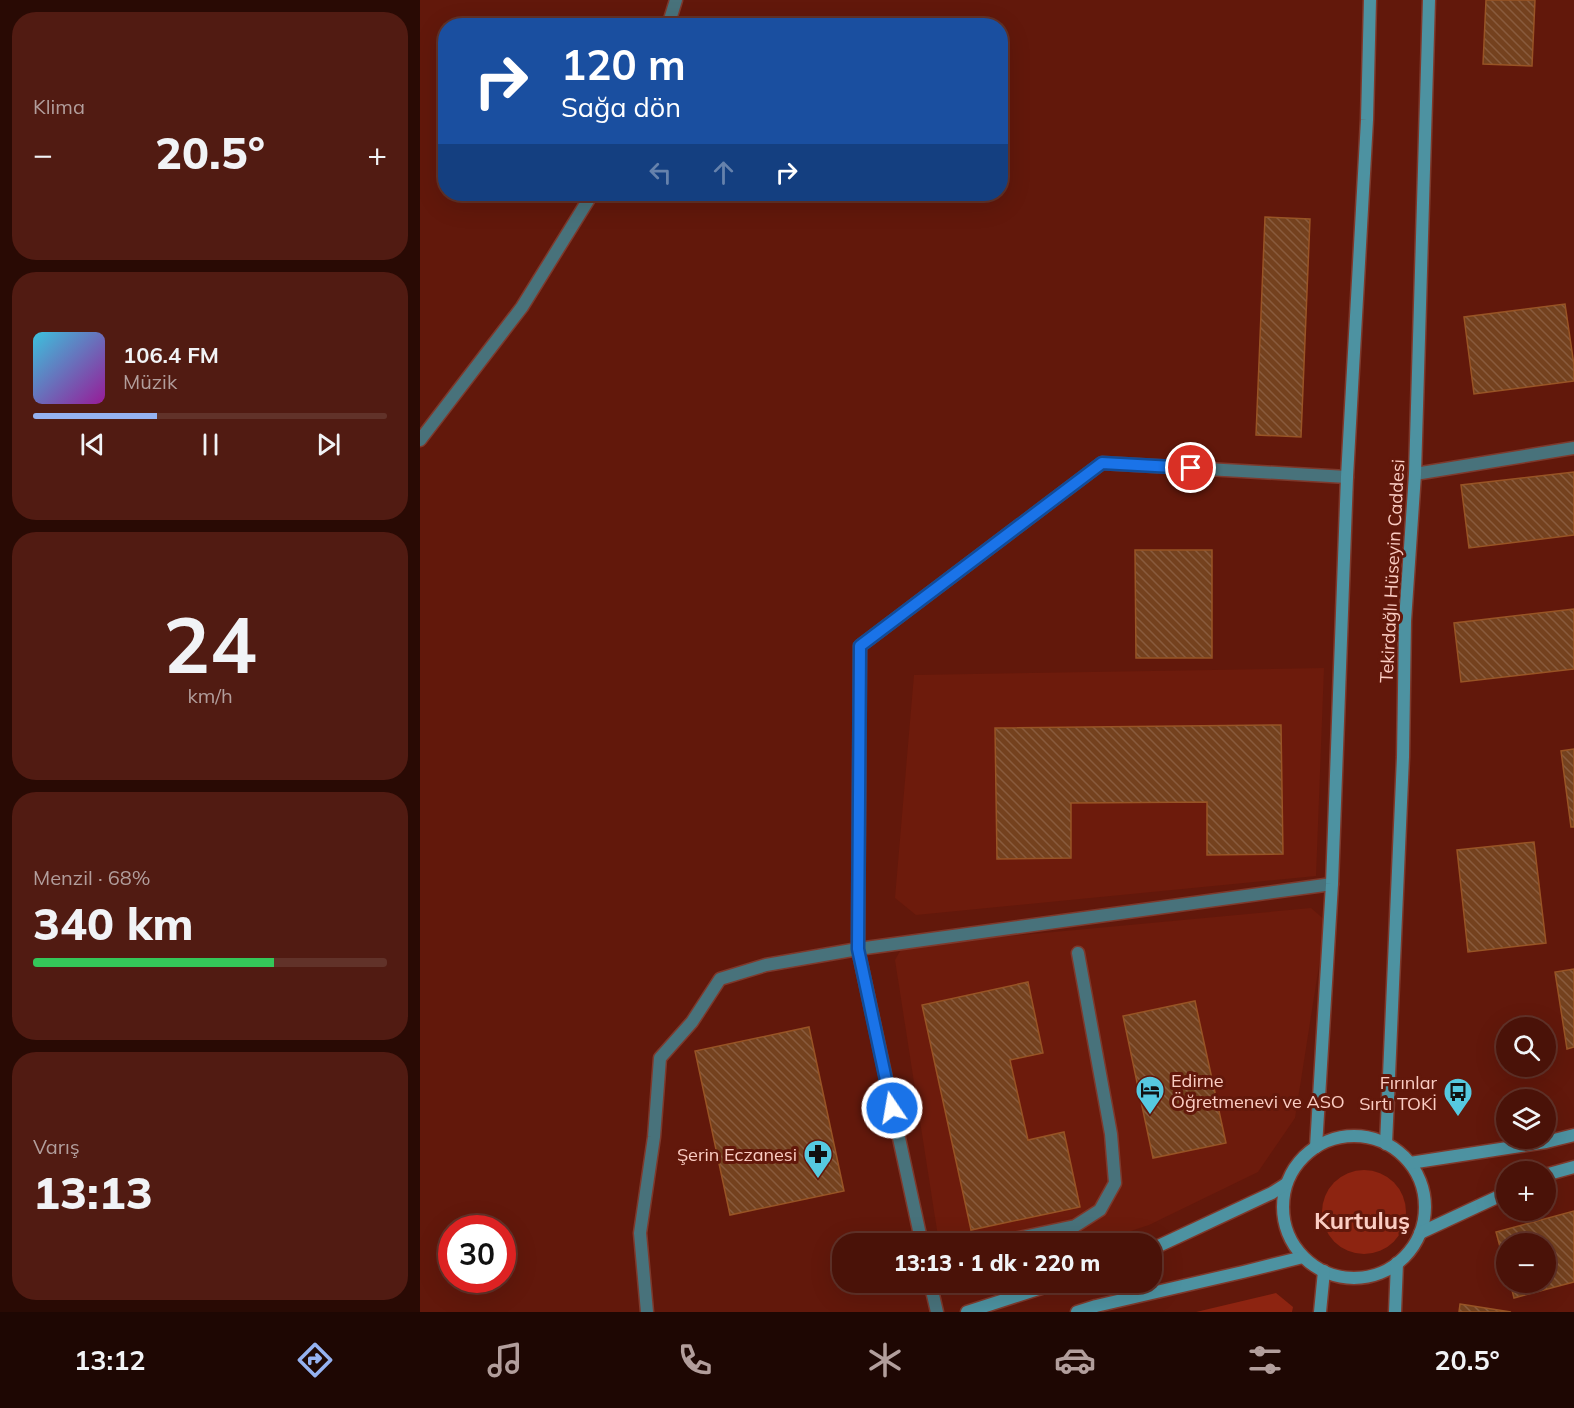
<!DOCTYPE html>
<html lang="tr">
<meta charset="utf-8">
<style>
body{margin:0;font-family:Mulish,sans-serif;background:#511b12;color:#f1f3f6;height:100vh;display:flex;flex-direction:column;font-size:22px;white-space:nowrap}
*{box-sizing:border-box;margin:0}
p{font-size:20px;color:#b29e9c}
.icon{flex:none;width:33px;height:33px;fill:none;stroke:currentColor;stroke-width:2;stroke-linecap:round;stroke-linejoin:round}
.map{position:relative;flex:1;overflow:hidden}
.drawer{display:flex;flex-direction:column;gap:12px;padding:12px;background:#290a04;width:420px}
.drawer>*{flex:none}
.banner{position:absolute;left:18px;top:18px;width:570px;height:183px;border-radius:24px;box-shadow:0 6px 24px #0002,0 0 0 2px #613229;background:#1a4fa0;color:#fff;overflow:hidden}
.buttons{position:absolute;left:1076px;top:1017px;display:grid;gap:12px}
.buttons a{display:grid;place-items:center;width:60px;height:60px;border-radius:50%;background:#4a1208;box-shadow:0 6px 24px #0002,0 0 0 2px #613229;font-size:30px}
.speed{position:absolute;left:18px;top:1215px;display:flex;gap:12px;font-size:30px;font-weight:700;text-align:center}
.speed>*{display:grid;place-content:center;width:78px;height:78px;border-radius:50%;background:#4a1208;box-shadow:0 6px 24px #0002,0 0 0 2px #613229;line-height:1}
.speed .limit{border:9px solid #d22;background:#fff;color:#111}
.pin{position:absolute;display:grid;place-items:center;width:51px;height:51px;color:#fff;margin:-26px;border:3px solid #fff;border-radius:50%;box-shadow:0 2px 6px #0007}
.me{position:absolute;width:66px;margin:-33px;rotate:348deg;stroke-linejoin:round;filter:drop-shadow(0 0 4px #0008)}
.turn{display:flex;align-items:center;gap:21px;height:126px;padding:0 24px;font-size:27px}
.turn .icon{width:78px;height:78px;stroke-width:2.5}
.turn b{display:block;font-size:42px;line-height:51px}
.lanes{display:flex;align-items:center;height:57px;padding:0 24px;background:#0003;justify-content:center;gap:30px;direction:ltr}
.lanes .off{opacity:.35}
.big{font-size:45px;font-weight:800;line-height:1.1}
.drawer .tile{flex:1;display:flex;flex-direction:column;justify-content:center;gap:9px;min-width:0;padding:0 21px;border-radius:24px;background:#511b12}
.drawer .dial{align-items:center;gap:0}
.dial b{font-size:78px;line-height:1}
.song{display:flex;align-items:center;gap:18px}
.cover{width:72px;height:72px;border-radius:9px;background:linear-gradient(135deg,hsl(190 70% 55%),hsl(300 70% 35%))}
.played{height:6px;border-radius:3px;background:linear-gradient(90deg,#95b2f1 35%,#613229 35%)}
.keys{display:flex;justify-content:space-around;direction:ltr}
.heat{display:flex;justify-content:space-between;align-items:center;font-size:33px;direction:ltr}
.charge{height:9px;border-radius:4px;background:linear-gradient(90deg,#34c759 68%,#613229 0)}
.trip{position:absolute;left:412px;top:1233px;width:330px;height:60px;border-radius:24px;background:#4a1208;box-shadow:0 6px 24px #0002,0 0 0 2px #613229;font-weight:800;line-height:60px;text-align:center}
.dock{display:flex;height:96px;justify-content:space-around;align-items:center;background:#1e0703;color:#b29e9c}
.dock .icon{width:42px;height:42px}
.dock .current{color:#95b2f1}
.dock b{font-size:27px;color:#f1f3f6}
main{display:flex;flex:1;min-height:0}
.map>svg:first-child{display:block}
.built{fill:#6d1b0c}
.green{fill:#8d2411}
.building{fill:url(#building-back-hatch);stroke:#985425;stroke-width:1.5}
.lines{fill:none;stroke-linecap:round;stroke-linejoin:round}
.service-casing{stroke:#7e392c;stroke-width:15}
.minor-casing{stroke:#7e392c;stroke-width:15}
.tertiary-casing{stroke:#7e392c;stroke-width:15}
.secondary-casing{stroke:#7e392c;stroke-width:15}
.service{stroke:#48727b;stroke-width:12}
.minor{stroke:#48727b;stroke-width:12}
.tertiary{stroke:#48727b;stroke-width:12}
.secondary{stroke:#4d92a1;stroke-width:12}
.route-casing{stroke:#114b97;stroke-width:15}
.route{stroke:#1a73e8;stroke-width:10}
.labels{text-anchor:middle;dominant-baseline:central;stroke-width:6;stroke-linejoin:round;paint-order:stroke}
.street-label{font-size:18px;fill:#fbcdc3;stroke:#62180b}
.poi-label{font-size:18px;fill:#fbcdc3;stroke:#62180b;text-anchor:end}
.district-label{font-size:24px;font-weight:bold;fill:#fbcdc3;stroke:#62180b}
</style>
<main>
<section class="drawer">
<div class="tile"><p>Klima</p>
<div class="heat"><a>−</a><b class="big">20.5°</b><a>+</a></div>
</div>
<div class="tile">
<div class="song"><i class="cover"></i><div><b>106.4 FM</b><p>Müzik</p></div></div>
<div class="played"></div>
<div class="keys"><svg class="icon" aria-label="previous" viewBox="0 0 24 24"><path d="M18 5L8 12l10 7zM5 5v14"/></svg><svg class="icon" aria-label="pause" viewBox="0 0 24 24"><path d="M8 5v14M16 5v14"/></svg><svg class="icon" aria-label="next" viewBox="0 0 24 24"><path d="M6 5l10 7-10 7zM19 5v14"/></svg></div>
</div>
<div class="tile dial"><b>24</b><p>km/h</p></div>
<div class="tile"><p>Menzil · 68%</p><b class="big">340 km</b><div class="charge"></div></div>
<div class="tile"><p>Varış</p><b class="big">13:13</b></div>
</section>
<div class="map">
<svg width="1154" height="1312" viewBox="0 0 1154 1312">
<defs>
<pattern id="building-back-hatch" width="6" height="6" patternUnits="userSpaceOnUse" patternTransform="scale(1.5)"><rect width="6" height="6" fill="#74411e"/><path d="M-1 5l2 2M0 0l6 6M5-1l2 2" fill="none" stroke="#895b3d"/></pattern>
</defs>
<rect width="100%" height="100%" fill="#62180b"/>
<g class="built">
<path d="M 904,668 L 896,876 L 496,915 L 475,898 L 494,675 Z"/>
<path d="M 891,908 L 906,921 L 875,1118 L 838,1172 L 729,1225 L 674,1243 L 519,1243 L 475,960 L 483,946 Z"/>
</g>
<g class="green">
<circle cx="944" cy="1212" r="42"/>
<path d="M 856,1293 L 873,1307 L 872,1312 L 776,1312 Z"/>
</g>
<g class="building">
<path d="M 1066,0 L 1115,0 L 1112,66 L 1063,64 Z"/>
<path d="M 845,217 L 890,219 L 881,437 L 836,435 Z"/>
<path d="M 1145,304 L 1154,365 L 1154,381 L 1054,394 L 1044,317 Z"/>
<path d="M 1154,472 L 1154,535 L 1049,548 L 1041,485 Z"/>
<path d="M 715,550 L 792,550 L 792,658 L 716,658 Z"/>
<path d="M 1154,609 L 1154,669 L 1041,682 L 1034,623 Z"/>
<path d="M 861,725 L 863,854 L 787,855 L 787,802 L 651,803 L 651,858 L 577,859 L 575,728 Z"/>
<path d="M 1154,749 L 1154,827 L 1151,827 L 1141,751 Z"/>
<path d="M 1114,842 L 1126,943 L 1048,952 L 1037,850 Z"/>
<path d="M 1154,969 L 1154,1047 L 1147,1049 L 1135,972 Z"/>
<path d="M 608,982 L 623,1053 L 590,1060 L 608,1140 L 644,1132 L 660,1207 L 551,1230 L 502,1005 Z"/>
<path d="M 775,1001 L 806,1143 L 733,1158 L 703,1016 Z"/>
<path d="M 389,1027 L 424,1191 L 310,1215 L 275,1051 Z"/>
<path d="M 1154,1211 L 1154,1282 L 1094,1298 L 1090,1282 L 1125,1282 L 1125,1244 L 1086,1244 L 1086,1269 L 1076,1232 Z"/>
<path d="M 1040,1304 L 1091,1312 L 1039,1312 Z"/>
</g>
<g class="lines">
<g class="service-casing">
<path id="service" d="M 571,1244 L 655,1226 L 680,1210 L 695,1183 L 691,1134 L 658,953"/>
</g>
<g class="minor-casing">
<g id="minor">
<path d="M 995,474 L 1154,448"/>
<path d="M 912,884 L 438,949 L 440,646 L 682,463 L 927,477"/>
<path d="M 510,1282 L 517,1312"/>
<path d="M 227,1312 L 220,1233 L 234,1137 L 240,1058 L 272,1022 L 300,979 L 346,965 L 438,949 L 502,1244"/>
</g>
</g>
<g class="tertiary-casing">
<g id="tertiary">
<path d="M 248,26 L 256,0"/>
<path d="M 0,440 L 102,307 L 172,194"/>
</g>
</g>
<g class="secondary-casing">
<g id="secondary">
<circle cx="934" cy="1207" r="71"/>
<path d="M 966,1144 L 983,757 L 985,621 L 995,474 L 1009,0"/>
<path d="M 896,1147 L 912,884 L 927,477 L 947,120 L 950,0"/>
<path d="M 990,1163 L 1126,1142 L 1154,1135"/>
<path d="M 1125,1175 L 1154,1167"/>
<path d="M 1000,1233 L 1086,1193"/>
<path d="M 732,1249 L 852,1193 L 866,1184"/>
<path d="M 547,1312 L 640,1282"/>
<path d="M 657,1312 L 676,1306 L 823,1272 L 883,1257"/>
<path d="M 900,1312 L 904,1271"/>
<path d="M 975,1312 L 977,1263"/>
</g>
</g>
<use href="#service" class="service"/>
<use href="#minor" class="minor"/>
<use href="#tertiary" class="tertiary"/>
<use href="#secondary" class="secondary"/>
</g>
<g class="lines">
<g class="route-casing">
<path id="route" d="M 472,1108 L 438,949 L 440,646 L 682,463 L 771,468"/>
</g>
<use href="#route" class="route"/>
</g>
<defs>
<g id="hotel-pin" transform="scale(1.5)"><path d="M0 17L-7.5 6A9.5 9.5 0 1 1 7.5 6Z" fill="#56c9e0" stroke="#62180b"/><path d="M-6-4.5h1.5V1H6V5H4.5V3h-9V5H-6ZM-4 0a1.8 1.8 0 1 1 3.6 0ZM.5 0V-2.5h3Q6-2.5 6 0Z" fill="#111"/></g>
<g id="bus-pin" transform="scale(1.5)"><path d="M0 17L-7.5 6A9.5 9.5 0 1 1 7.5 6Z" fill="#56c9e0" stroke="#62180b"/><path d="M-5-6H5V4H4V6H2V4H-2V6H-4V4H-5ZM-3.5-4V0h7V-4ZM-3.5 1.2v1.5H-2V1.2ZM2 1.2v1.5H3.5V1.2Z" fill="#111"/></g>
<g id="pharmacy-pin" transform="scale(1.5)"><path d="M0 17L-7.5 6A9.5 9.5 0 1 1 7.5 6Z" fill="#56c9e0" stroke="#62180b"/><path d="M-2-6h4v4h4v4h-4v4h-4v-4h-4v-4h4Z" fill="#111"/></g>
</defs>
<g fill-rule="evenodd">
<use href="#hotel-pin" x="730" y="1090"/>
<use href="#bus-pin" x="1038" y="1092"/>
<use href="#pharmacy-pin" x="398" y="1154"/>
</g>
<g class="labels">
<g class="street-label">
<text transform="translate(972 571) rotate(-87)">Tekirdağlı Hüseyin Caddesi</text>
</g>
<g class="poi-label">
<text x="751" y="1080" text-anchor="start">Edirne<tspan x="751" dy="21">Öğretmenevi ve ASO</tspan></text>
<text x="1017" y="1082">Fırınlar<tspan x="1017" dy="21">Sırtı TOKİ</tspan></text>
<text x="377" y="1154">Şerin Eczanesi</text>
</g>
<g class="district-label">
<text x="942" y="1220">Kurtuluş</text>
</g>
</g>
</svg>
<div class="buttons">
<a><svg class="icon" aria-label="search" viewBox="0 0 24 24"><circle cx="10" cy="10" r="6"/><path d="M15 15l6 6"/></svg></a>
<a><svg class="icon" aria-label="layers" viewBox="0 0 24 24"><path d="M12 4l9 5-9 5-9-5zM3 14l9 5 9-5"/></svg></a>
<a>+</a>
<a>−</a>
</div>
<div class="speed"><div class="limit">30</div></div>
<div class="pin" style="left:771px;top:468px;background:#d93025"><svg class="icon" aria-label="arrive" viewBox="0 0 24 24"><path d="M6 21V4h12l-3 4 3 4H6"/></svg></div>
<svg class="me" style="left:472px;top:1108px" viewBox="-20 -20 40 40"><circle r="17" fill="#1a73e8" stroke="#fff" stroke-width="3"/><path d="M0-11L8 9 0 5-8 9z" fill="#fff"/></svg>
<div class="trip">13:13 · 1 dk · 220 m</div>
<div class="banner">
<div class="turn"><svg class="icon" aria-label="right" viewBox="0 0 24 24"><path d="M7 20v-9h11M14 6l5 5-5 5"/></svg><div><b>120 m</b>Sağa dön</div></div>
<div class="lanes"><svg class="icon off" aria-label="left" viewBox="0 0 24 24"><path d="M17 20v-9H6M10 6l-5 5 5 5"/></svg><svg class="icon off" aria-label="ahead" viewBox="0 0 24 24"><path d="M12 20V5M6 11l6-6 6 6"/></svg><svg class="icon" aria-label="right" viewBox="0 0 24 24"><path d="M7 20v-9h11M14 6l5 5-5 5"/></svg></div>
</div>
</div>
</main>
<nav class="dock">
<b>13:12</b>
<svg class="icon current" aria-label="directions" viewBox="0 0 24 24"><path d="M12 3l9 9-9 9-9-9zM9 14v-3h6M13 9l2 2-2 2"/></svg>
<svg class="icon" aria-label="music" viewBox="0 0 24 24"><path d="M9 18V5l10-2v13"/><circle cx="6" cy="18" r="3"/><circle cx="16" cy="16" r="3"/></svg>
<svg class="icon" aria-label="phone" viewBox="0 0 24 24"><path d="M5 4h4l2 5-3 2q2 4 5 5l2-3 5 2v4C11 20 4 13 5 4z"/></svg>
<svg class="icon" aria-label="climate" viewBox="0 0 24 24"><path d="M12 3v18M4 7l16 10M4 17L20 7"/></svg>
<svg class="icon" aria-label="car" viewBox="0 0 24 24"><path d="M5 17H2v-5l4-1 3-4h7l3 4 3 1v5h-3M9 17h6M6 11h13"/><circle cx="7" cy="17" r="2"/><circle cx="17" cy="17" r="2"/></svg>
<svg class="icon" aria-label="filters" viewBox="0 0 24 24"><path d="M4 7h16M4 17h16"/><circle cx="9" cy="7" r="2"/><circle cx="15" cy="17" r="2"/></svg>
<b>20.5°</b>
</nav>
